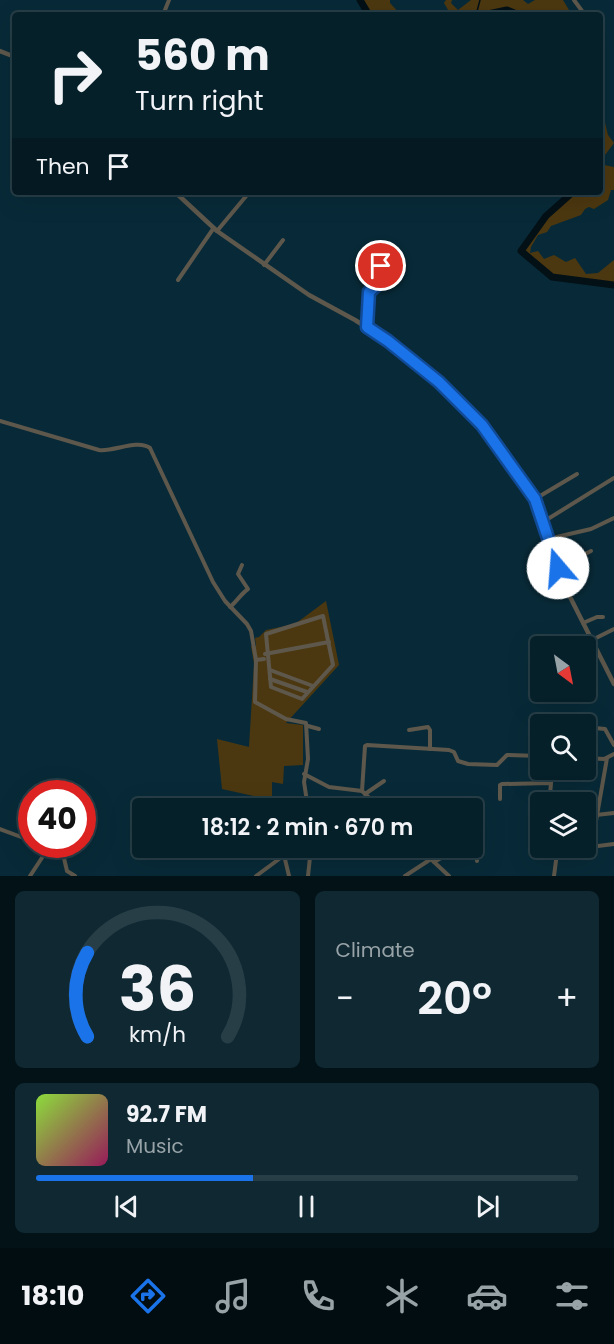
<!DOCTYPE html>
<meta charset="utf-8">
<style>
body{margin:0;font-family:Poppins,sans-serif;background:#0f2832;color:#f1f3f6;height:100vh;display:flex;flex-direction:column;font-size:22px;white-space:nowrap}
*{box-sizing:border-box;margin:0}
p{font-size:20px;color:#98a3a8}
.icon{flex:none;width:33px;height:33px;fill:none;stroke:currentColor;stroke-width:2;stroke-linecap:round;stroke-linejoin:round}
.map{position:relative;height:876px;overflow:hidden}
.panel{display:flex;flex-direction:column;gap:15px;padding:15px;background:#031217;flex:1}
.panel>*{flex:none}
.guide{position:absolute;left:12px;top:12px;width:591px;height:183px;border-radius:6px;box-shadow:0 6px 24px #0002,0 0 0 2px #273e47;background:#06202a;color:#f1f3f6;overflow:hidden}
.needle{width:39px;rotate:148deg}
.controls{position:absolute;left:530px;top:636px;display:grid;gap:12px}
.controls a{display:grid;place-items:center;width:66px;height:66px;border-radius:6px;background:#06202a;box-shadow:0 6px 24px #0002,0 0 0 2px #273e47;font-size:30px}
.speed{position:absolute;left:18px;top:780px;display:flex;gap:12px;font-size:30px;font-weight:700;text-align:center}
.speed>*{display:grid;place-content:center;width:78px;height:78px;border-radius:50%;background:#06202a;box-shadow:0 6px 24px #0002,0 0 0 2px #273e47;line-height:1}
.speed .limit{border:9px solid #d22;background:#fff;color:#111}
.pin{position:absolute;display:grid;place-items:center;width:51px;height:51px;color:#fff;margin:-26px;border:3px solid #fff;border-radius:50%;box-shadow:0 2px 6px #0007}
.me{position:absolute;width:66px;margin:-33px;rotate:342deg;stroke-linejoin:round;filter:drop-shadow(0 0 4px #0008)}
.turn{display:flex;align-items:center;gap:21px;height:126px;padding:0 24px;font-size:27px}
.turn .icon{width:78px;height:78px;stroke-width:2.5}
.turn b{display:block;font-size:42px;line-height:51px}
.then{display:flex;align-items:center;height:57px;padding:0 24px;background:#0003;gap:12px;font-size:22px}
.big{font-size:45px;font-weight:600;line-height:1.1}
.panel .widget{flex:1;display:flex;flex-direction:column;justify-content:center;gap:9px;min-width:0;padding:0 21px;border-radius:9px;background:#0f2832}
.panel .dial{align-items:center;gap:0}
.dial svg{height:156px;overflow:visible;fill:none;stroke:#273e47;stroke-width:7;stroke-linecap:round;text-anchor:middle}
.dial text{fill:#f1f3f6;stroke:none}
.song{display:flex;align-items:center;gap:18px}
.cover{width:72px;height:72px;border-radius:9px;background:linear-gradient(135deg,hsl(90 70% 55%),hsl(330 70% 35%))}
.played{height:6px;border-radius:3px;background:linear-gradient(90deg,#1a73e8 40%,#273e47 40%)}
.keys{display:flex;justify-content:space-around;direction:ltr}
.heat{display:flex;justify-content:space-between;align-items:center;font-size:33px;direction:ltr}
.panel .tiles{flex:1;display:grid;gap:15px;grid-template-columns:1fr 1fr}
.widget:last-child{grid-column:span 2}
.trip{position:absolute;left:132px;top:798px;width:351px;height:60px;border-radius:6px;background:#06202a;box-shadow:0 6px 24px #0002,0 0 0 2px #273e47;font-weight:600;line-height:60px;text-align:center}
.menu{display:flex;height:96px;justify-content:space-around;align-items:center;background:#020d11;color:#98a3a8}
.menu .icon{width:42px;height:42px}
.menu .selected{color:#1a73e8}
.menu b{font-size:27px;color:#f1f3f6}
.map>svg:first-child{display:block}
.green{fill:#4c3810}
.lines{fill:none;stroke-linecap:round;stroke-linejoin:round}
.stream{stroke:#031016;stroke-width:1.5}
.river{stroke:#031016;stroke-width:7}
.minor{stroke:#5e584c;stroke-width:4}
.tertiary{stroke:#5e584c;stroke-width:4.5}
.route-casing{stroke:#114b97;stroke-width:15}
.route{stroke:#1a73e8;stroke-width:10}
</style>
<div class="map">
<svg width="614" height="876" viewBox="0 0 614 876">
<rect width="100%" height="100%" fill="#082a38"/>
<g class="green">
<path d="M 360,0 L 390,0 L 390,3 L 401,15 L 369,15 Z"/>
<path d="M 446,0 L 452,0 L 451,3 L 458,10 L 471,0 L 523,0 L 528,4 L 535,0 L 563,0 L 572,15 L 519,15 L 507,10 L 483,15 L 451,15 L 444,3 Z"/>
<path d="M 600,73 L 605,79 L 602,93 L 605,101 L 600,102 L 608,135 L 614,143 L 605,155 L 604,165 L 614,167 L 614,190 L 611,190 L 608,200 L 594,209 L 589,207 L 585,209 L 581,215 L 551,226 L 547,232 L 538,235 L 531,247 L 530,253 L 538,251 L 544,259 L 554,255 L 566,262 L 575,258 L 586,274 L 598,273 L 614,260 L 614,285 L 552,277 L 521,251 L 546,216 L 573,192 L 600,192 Z"/>
<path d="M 326,601 L 339,665 L 286,723 L 303,725 L 303,765 L 284,766 L 283,784 L 272,782 L 272,800 L 222,789 L 217,739 L 249,747 L 254,664 L 251,646 L 256,646 L 255,638 L 259,637 L 266,630 L 295,624 Z"/>
</g>
<g class="lines">
<path class="stream" d="M 476,15 L 480,0"/>
<g class="river">
<path d="M 360,0 L 369,15"/>
<path d="M 483,15 L 507,10 L 519,15"/>
<path d="M 573,192 L 546,216 L 521,251 L 552,277 L 614,285"/>
</g>
<g class="minor">
<path d="M 574,0 L 585,15"/>
<path d="M 163,15 L 169,0"/>
<path d="M 600,55 L 602,70"/>
<path d="M 15,88 L 12,98 L 15,100"/>
<path d="M 217,231 L 247,195"/>
<path d="M 264,265 L 283,240"/>
<path d="M 178,280 L 213,229"/>
<path d="M 367,327 L 369,293 L 377,285 L 381,266"/>
<path d="M 0,421 L 99,450 C 114,452 137,439 150,448 L 213,582 L 225,601 L 247,624 L 251,631 L 256,660 L 255,702 L 286,719 L 306,723 L 308,759 L 304,782 L 308,808"/>
<path d="M 535,499 L 577,474"/>
<path d="M 543,522 L 614,478"/>
<path d="M 548,539 L 591,529 L 614,518"/>
<path d="M 558,568 L 591,551"/>
<path d="M 230,607 C 237,601 241,594 248,589 L 238,574 L 242,565"/>
<path d="M 323,616 L 333,665 L 302,699 L 271,687 L 266,634 Z"/>
<path d="M 583,623 L 597,617 L 603,617"/>
<path d="M 592,640 L 614,629"/>
<path d="M 265,654 L 329,642"/>
<path d="M 256,660 L 264,659"/>
<path d="M 270,670 L 313,686"/>
<path d="M 270,679 L 307,692"/>
<path d="M 308,726 L 319,729"/>
<path d="M 585,727 L 605,729 L 614,745"/>
<path d="M 409,730 L 428,727 L 430,730 L 430,749"/>
<path d="M 585,758 L 604,759 L 614,754"/>
<path d="M 304,774 L 329,787 L 362,791 L 380,808"/>
<path d="M 551,783 L 553,770"/>
<path d="M 362,791 L 365,746 L 367,745 L 449,750 L 454,752 L 458,761 L 468,764 L 497,765 L 507,755 L 540,756"/>
<path d="M 365,794 L 384,781"/>
<path d="M 500,799 L 500,785 L 502,784 L 551,783 L 550,795"/>
<path d="M 596,815 L 614,813"/>
<path d="M 0,829 L 32,841"/>
<path d="M 475,842 L 477,861"/>
<path d="M 472,843 L 475,842 L 474,816"/>
<path d="M 42,844 L 63,854 L 67,871 L 75,876"/>
<path d="M 592,844 L 607,758"/>
<path d="M 585,845 L 598,846 L 614,844"/>
<path d="M 419,848 L 449,876"/>
<path d="M 284,855 L 289,876"/>
<path d="M 434,862 L 459,848"/>
<path d="M 30,876 L 49,847"/>
<path d="M 256,876 L 294,848"/>
<path d="M 308,876 L 311,848"/>
<path d="M 405,876 L 431,859"/>
<path d="M 554,876 L 557,853 L 563,848"/>
</g>
<g class="tertiary">
<path d="M 0,51 L 15,57"/>
<path d="M 175,192 L 217,231 L 309,295 L 355,320 L 388,341 L 439,382 L 469,410 L 486,430 L 535,499 L 564,585 L 614,684"/>
</g>
</g>
<g class="lines">
<g class="route-casing">
<path id="route" d="M 381,266 L 377,285 L 369,292 L 367,327 L 388,341 L 439,382 L 482,425 L 535,499 L 558,568"/>
</g>
<use href="#route" class="route"/>
</g>
</svg>
<div class="controls">
<a><svg class="needle" viewBox="-14 -14 28 28"><path d="M0-13l5 13h-10z" fill="#e53935"/><path d="M0 13l5-13h-10z" fill="#98a3a8"/></svg></a>
<a><svg class="icon" aria-label="search" viewBox="0 0 24 24"><circle cx="10" cy="10" r="6"/><path d="M15 15l6 6"/></svg></a>
<a><svg class="icon" aria-label="layers" viewBox="0 0 24 24"><path d="M12 4l9 5-9 5-9-5zM3 14l9 5 9-5"/></svg></a>
</div>
<div class="speed"><div class="limit">40</div></div>
<div class="pin" style="left:381px;top:266px;background:#d93025"><svg class="icon" aria-label="arrive" viewBox="0 0 24 24"><path d="M6 21V4h12l-3 4 3 4H6"/></svg></div>
<svg class="me" style="left:558px;top:568px" viewBox="-20 -20 40 40"><circle r="19" fill="#fff"/><path d="M0-13L10 11 0 6-10 11z" fill="#1a73e8"/></svg>
<div class="trip">18:12 · 2 min · 670 m</div>
<div class="guide">
<div class="turn"><svg class="icon" aria-label="right" viewBox="0 0 24 24"><path d="M7 20v-9h11M14 6l5 5-5 5"/></svg><div><b>560 m</b>Turn right</div></div>
<div class="then">Then<svg class="icon" aria-label="arrive" viewBox="0 0 24 24"><path d="M6 21V4h12l-3 4 3 4H6"/></svg></div>
</div>
</div>
<section class="panel">
<div class="tiles">
<div class="widget dial"><svg viewBox="0 0 100 80">
<path d="M14 69A42 42 0 1 1 86 69"/>
<path d="M14 69A42 42 0 0 1 14 26" stroke="#1a73e8"/>
<text x="50" y="56" font-size="32" font-weight="700">36</text>
<text x="50" y="72" font-size="11">km/h</text>
</svg></div>
<div class="widget"><p>Climate</p>
<div class="heat"><a>−</a><b class="big">20°</b><a>+</a></div>
</div>
<div class="widget">
<div class="song"><i class="cover"></i><div><b>92.7 FM</b><p>Music</p></div></div>
<div class="played"></div>
<div class="keys"><svg class="icon" aria-label="previous" viewBox="0 0 24 24"><path d="M18 5L8 12l10 7zM5 5v14"/></svg><svg class="icon" aria-label="pause" viewBox="0 0 24 24"><path d="M8 5v14M16 5v14"/></svg><svg class="icon" aria-label="next" viewBox="0 0 24 24"><path d="M6 5l10 7-10 7zM19 5v14"/></svg></div>
</div>
</div>
</section>
<nav class="menu">
<b>18:10</b>
<svg class="icon selected" aria-label="directions" viewBox="0 0 24 24"><path d="M12 3l9 9-9 9-9-9zM9 14v-3h6M13 9l2 2-2 2"/></svg>
<svg class="icon" aria-label="music" viewBox="0 0 24 24"><path d="M9 18V5l10-2v13"/><circle cx="6" cy="18" r="3"/><circle cx="16" cy="16" r="3"/></svg>
<svg class="icon" aria-label="phone" viewBox="0 0 24 24"><path d="M5 4h4l2 5-3 2q2 4 5 5l2-3 5 2v4C11 20 4 13 5 4z"/></svg>
<svg class="icon" aria-label="climate" viewBox="0 0 24 24"><path d="M12 3v18M4 7l16 10M4 17L20 7"/></svg>
<svg class="icon" aria-label="car" viewBox="0 0 24 24"><path d="M5 17H2v-5l4-1 3-4h7l3 4 3 1v5h-3M9 17h6M6 11h13"/><circle cx="7" cy="17" r="2"/><circle cx="17" cy="17" r="2"/></svg>
<svg class="icon" aria-label="filters" viewBox="0 0 24 24"><path d="M4 7h16M4 17h16"/><circle cx="9" cy="7" r="2"/><circle cx="15" cy="17" r="2"/></svg>
</nav>
